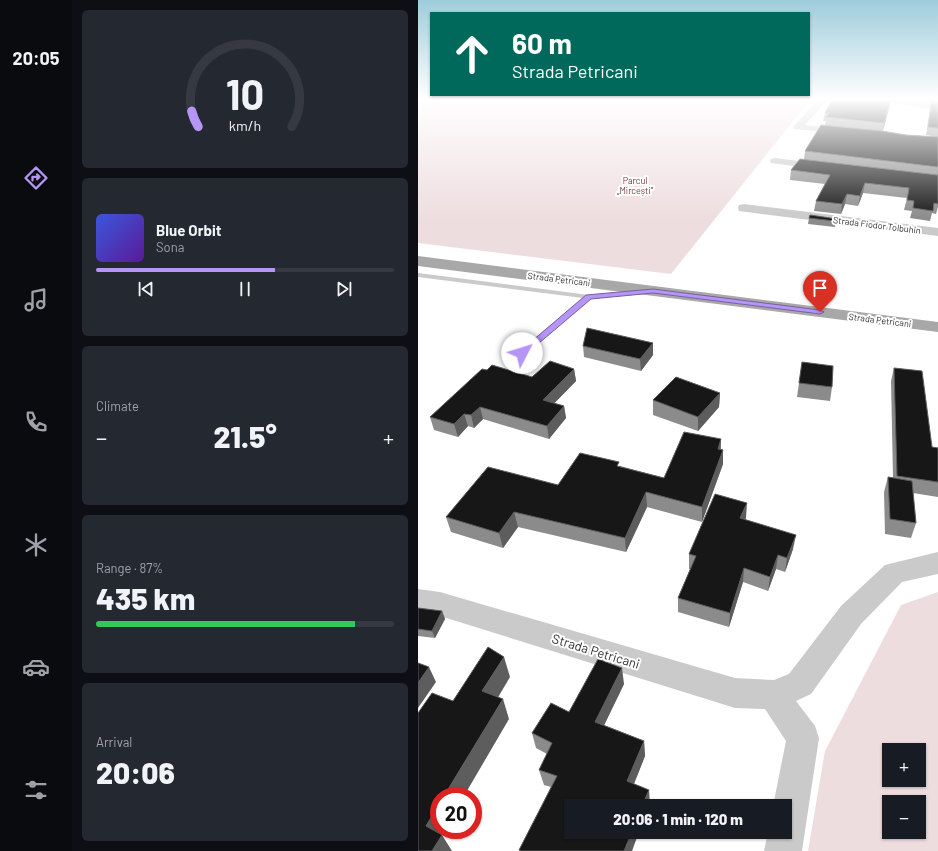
<!DOCTYPE html>
<meta charset="utf-8">
<style>
body{margin:0;font-family:Barlow,sans-serif;background:#242831;color:#f1f3f6;height:100vh;display:flex;flex-direction:column;font-size:15px;white-space:nowrap}
*{box-sizing:border-box;margin:0}
p{font-size:13px;color:#9ea1a6}
.icon{flex:none;width:22px;height:22px;fill:none;stroke:currentColor;stroke-width:2;stroke-linecap:round;stroke-linejoin:round}
.map{position:relative;flex:1;overflow:hidden}
.drawer{display:flex;flex-direction:column;gap:10px;padding:10px;background:#0d0f14;width:346px}
.drawer>*{flex:none}
.hud{position:absolute;left:12px;top:12px;width:380px;height:84px;border-radius:0px;box-shadow:0 1px 3px #0004;background:#00695c;color:#fff;overflow:hidden}
.controls{position:absolute;left:464px;top:743px;display:grid;gap:8px}
.controls a{display:grid;place-items:center;width:44px;height:44px;border-radius:0px;background:#171b24;box-shadow:0 1px 3px #0004;font-size:20px}
.speed{position:absolute;left:12px;top:787px;display:flex;gap:8px;font-size:20px;font-weight:700;text-align:center}
.speed>*{display:grid;place-content:center;width:52px;height:52px;border-radius:50%;background:#171b24;box-shadow:0 1px 3px #0004;line-height:1}
.speed .limit{border:6px solid #d22;background:#fff;color:#111}
.pin{position:absolute;display:grid;place-items:center;width:34px;height:34px;color:#fff;margin:-41px -17px;border-radius:50% 50% 50% 0;rotate:-45deg;box-shadow:0 0 4px #0007}
.pin .icon{rotate:45deg}
.me{position:absolute;width:44px;margin:-22px;rotate:50deg;stroke-linejoin:round;filter:drop-shadow(0 0 3px #0008)}
.turn{display:flex;align-items:center;gap:14px;height:84px;padding:0 16px;font-size:18px}
.turn .icon{width:52px;height:52px;stroke-width:2.5}
.turn b{display:block;font-size:28px;line-height:34px}
.big{font-size:30px;font-weight:800;line-height:1.1}
.drawer .tile{flex:1;display:flex;flex-direction:column;justify-content:center;gap:6px;min-width:0;padding:0 14px;border-radius:6px;background:#242831}
.drawer .dial{align-items:center;gap:0}
.dial svg{height:104px;overflow:visible;fill:none;stroke:#363941;stroke-width:7;stroke-linecap:round;text-anchor:middle}
.dial text{fill:#f1f3f6;stroke:none}
.song{display:flex;align-items:center;gap:12px}
.cover{width:48px;height:48px;border-radius:6px;background:linear-gradient(135deg,hsl(230 70% 55%),hsl(270 70% 35%))}
.played{height:4px;border-radius:2px;background:linear-gradient(90deg,#b595f6 60%,#363941 60%)}
.keys{display:flex;justify-content:space-around;direction:ltr}
.heat{display:flex;justify-content:space-between;align-items:center;font-size:22px;direction:ltr}
.charge{height:6px;border-radius:3px;background:linear-gradient(90deg,#34c759 87%,#363941 0)}
.trip{position:absolute;left:146px;top:799px;width:228px;height:40px;border-radius:0px;background:#171b24;box-shadow:0 1px 3px #0004;font-weight:800;line-height:40px;text-align:center}
main{display:flex;flex:1;min-height:0}
.tabs{display:flex;flex-direction:column;width:72px;justify-content:space-around;align-items:center;background:#090b0e;color:#9ea1a6}
.tabs .icon{width:28px;height:28px}
.tabs .on{color:#b595f6}
.tabs b{font-size:18px;color:#f1f3f6}
.map>svg:first-child{display:block}
.green{fill:#eedddf;fill-rule:evenodd}
.lines{fill:none;stroke-linecap:round;stroke-linejoin:round}
.lane{fill:#cacaca;fill-rule:evenodd}
.street{fill:#cacaca;fill-rule:evenodd}
.primary{fill:#a8a8a8;fill-rule:evenodd}
.wall{fill:#8b8b8b}
.shaded-wall{fill:#5d5d5d}
.building{fill:#171717;stroke:#5d5d5d}
.route{fill:#b595f6;stroke:#7661a0}
.labels{text-anchor:middle;dominant-baseline:central;stroke-width:4;stroke-linejoin:round;paint-order:stroke}
.far-park-label{font-size:9px;fill:#71383b;stroke:#fff}
.far-street-label{font-size:9px;fill:#303030;stroke:#fff}
.near-street-label{font-size:13px;fill:#303030;stroke:#fff}
</style>
<main>
<nav class="tabs">
<b>20:05</b>
<svg class="icon on" aria-label="directions" viewBox="0 0 24 24"><path d="M12 3l9 9-9 9-9-9zM9 14v-3h6M13 9l2 2-2 2"/></svg>
<svg class="icon" aria-label="music" viewBox="0 0 24 24"><path d="M9 18V5l10-2v13"/><circle cx="6" cy="18" r="3"/><circle cx="16" cy="16" r="3"/></svg>
<svg class="icon" aria-label="phone" viewBox="0 0 24 24"><path d="M5 4h4l2 5-3 2q2 4 5 5l2-3 5 2v4C11 20 4 13 5 4z"/></svg>
<svg class="icon" aria-label="climate" viewBox="0 0 24 24"><path d="M12 3v18M4 7l16 10M4 17L20 7"/></svg>
<svg class="icon" aria-label="car" viewBox="0 0 24 24"><path d="M5 17H2v-5l4-1 3-4h7l3 4 3 1v5h-3M9 17h6M6 11h13"/><circle cx="7" cy="17" r="2"/><circle cx="17" cy="17" r="2"/></svg>
<svg class="icon" aria-label="filters" viewBox="0 0 24 24"><path d="M4 7h16M4 17h16"/><circle cx="9" cy="7" r="2"/><circle cx="15" cy="17" r="2"/></svg>
</nav>
<section class="drawer">
<div class="tile dial"><svg viewBox="0 0 100 80">
<path d="M14 69A42 42 0 1 1 86 69"/>
<path d="M14 69A42 42 0 0 1 9 57" stroke="#b595f6"/>
<text x="50" y="56" font-size="32" font-weight="700">10</text>
<text x="50" y="72" font-size="11">km/h</text>
</svg></div>
<div class="tile">
<div class="song"><i class="cover"></i><div><b>Blue Orbit</b><p>Sona</p></div></div>
<div class="played"></div>
<div class="keys"><svg class="icon" aria-label="previous" viewBox="0 0 24 24"><path d="M18 5L8 12l10 7zM5 5v14"/></svg><svg class="icon" aria-label="pause" viewBox="0 0 24 24"><path d="M8 5v14M16 5v14"/></svg><svg class="icon" aria-label="next" viewBox="0 0 24 24"><path d="M6 5l10 7-10 7zM19 5v14"/></svg></div>
</div>
<div class="tile"><p>Climate</p>
<div class="heat"><a>−</a><b class="big">21.5°</b><a>+</a></div>
</div>
<div class="tile"><p>Range · 87%</p><b class="big">435 km</b><div class="charge"></div></div>
<div class="tile"><p>Arrival</p><b class="big">20:06</b></div>
</section>
<div class="map">
<svg width="520" height="851" viewBox="0 0 520 851">
<rect width="100%" height="100%" fill="#fff"/>
<g class="green">
<path d="M 0,100 L 392,100 L 253,274 L 0,243 Z"/>
<path d="M 520,592 L 520,851 L 390,851 L 407,751 L 483,605 ZM 471,750 L 501,750 L 501,780 L 471,780 ZM 471,802 L 501,802 L 501,832 L 471,832 Z"/>
</g>
<g class="lines">
<path class="lane" d="M 0,273 L 171,295 L 225,290 L 229,292 L 225,294 L 173,299 L 107,355 L 104,356 L 100,353 L 101,351 L 165,298 L 0,277 Z"/>
<g class="street">
<path d="M 400,100 L 409,100 L 387,125 L 429,129 L 434,132 L 432,134 L 377,129 L 375,127 L 377,125 Z"/>
<path d="M 468,100 L 493,100 L 520,104 L 520,110 L 472,103 Z"/>
<path d="M 357,158 L 406,164 L 412,167 L 406,170 L 353,163 L 352,161 L 353,159 Z"/>
<path d="M 326,204 L 520,228 L 520,236 L 321,211 L 320,208 L 321,205 Z"/>
<path d="M 520,552 L 520,574 L 484,582 L 443,624 L 393,694 L 378,701 L 397,726 L 401,738 L 384,851 L 346,851 L 350,832 L 367,832 L 367,806 L 355,806 L 368,741 L 347,709 L 317,708 L 22,616 L 0,613 L 0,589 L 22,592 L 317,678 L 356,680 L 371,674 L 423,606 L 467,565 Z"/>
</g>
<path class="primary" d="M 0,256 L 520,322 L 520,332 L 0,266 Z"/>
</g>
<g class="wall">
<path d="M 414,100 L 473,100 L 465,131 L 488,135 L 519,137 L 508,135 L 512,110 L 513,103 L 500,100 L 520,100 L 520,207 L 518,214 L 514,213 L 512,221 L 492,218 L 494,211 L 486,210 L 489,198 L 445,193 L 440,206 L 427,204 L 423,214 L 396,211 L 398,201 L 407,184 L 372,180 L 373,170 L 386,159 L 387,151 L 407,125 L 408,121 L 405,121 L 407,113 Z"/>
<path d="M 391,218 L 419,219 L 417,227 L 390,224 Z"/>
<path d="M 165,346 L 235,355 L 223,371 L 166,357 Z"/>
<path d="M 384,362 L 414,387 L 412,401 L 379,397 Z"/>
<path d="M 476,368 L 514,447 L 520,448 L 520,497 L 495,493 L 498,523 L 493,538 L 467,534 L 466,492 L 470,477 L 475,478 L 473,381 Z"/>
<path d="M 156,369 L 158,381 L 136,403 L 146,406 L 148,418 L 131,439 L 65,419 L 56,428 L 50,426 L 40,437 L 16,430 L 12,417 Z"/>
<path d="M 302,393 L 301,407 L 280,431 L 235,415 L 235,400 Z"/>
<path d="M 303,439 L 303,449 L 305,450 L 305,464 L 284,522 L 229,507 L 208,552 L 100,527 L 85,548 L 33,532 L 28,517 L 140,485 L 202,466 L 246,478 Z"/>
<path d="M 328,518 L 327,520 L 375,549 L 367,572 L 358,569 L 350,591 L 325,582 L 311,627 L 260,612 L 260,598 L 272,569 L 271,569 L 271,554 Z"/>
<path d="M 0,608 L 24,611 L 27,619 L 17,638 L 0,636 Z"/>
<path d="M 206,684 L 186,725 L 226,741 L 227,756 L 216,784 L 232,804 L 231,806 L 153,806 L 214,851 L 102,851 L 133,787 L 126,785 L 121,770 L 129,754 L 118,748 L 114,733 Z"/>
</g>
<g class="shaded-wall">
<path d="M 473,100 L 472,105 L 465,131 L 466,123 Z"/>
<path d="M 447,183 L 445,193 L 440,206 L 442,196 Z"/>
<path d="M 429,194 L 427,204 L 423,214 L 424,204 Z"/>
<path d="M 235,343 L 235,355 L 223,371 L 222,359 Z"/>
<path d="M 156,369 L 158,381 L 127,413 L 125,400 Z"/>
<path d="M 302,393 L 301,407 L 280,431 L 280,417 Z"/>
<path d="M 146,406 L 148,418 L 131,439 L 129,426 Z"/>
<path d="M 62,407 L 65,419 L 56,428 L 53,415 Z"/>
<path d="M 46,414 L 50,426 L 40,437 L 36,424 Z"/>
<path d="M 303,439 L 302,454 L 300,449 Z"/>
<path d="M 305,450 L 305,464 L 284,522 L 284,507 Z"/>
<path d="M 228,492 L 229,507 L 208,552 L 207,538 Z"/>
<path d="M 329,503 L 328,518 L 321,533 L 322,518 Z"/>
<path d="M 96,512 L 100,527 L 85,548 L 81,533 Z"/>
<path d="M 378,535 L 375,549 L 367,572 L 369,558 Z"/>
<path d="M 360,555 L 358,569 L 350,591 L 352,577 Z"/>
<path d="M 326,568 L 325,582 L 311,627 L 312,613 Z"/>
<path d="M 24,611 L 27,619 L 17,638 L 14,631 Z"/>
<path d="M 86,657 L 92,677 L 72,711 L 64,691 Z"/>
<path d="M 11,667 L 18,682 L 0,708 L 0,683 Z"/>
<path d="M 204,668 L 206,684 L 180,738 L 177,722 Z"/>
<path d="M 85,699 L 91,719 L 46,796 L 26,796 Z"/>
<path d="M 226,741 L 227,756 L 211,796 L 209,781 Z"/>
<path d="M 231,790 L 232,804 L 231,806 L 224,806 Z"/>
<path d="M 21,804 L 21,830 L 26,830 L 19,843 L 8,826 Z"/>
<path d="M 214,832 L 221,832 L 214,851 L 206,851 Z"/>
<path d="M 24,835 L 34,851 L 14,851 Z"/>
</g>
<g class="building">
<path d="M 414,100 L 473,100 L 466,123 L 408,117 L 411,113 L 407,113 Z"/>
<path d="M 513,103 L 520,103 L 520,128 L 510,127 Z"/>
<path d="M 403,125 L 464,131 L 488,135 L 520,137 L 520,167 L 387,151 Z"/>
<path d="M 382,159 L 520,175 L 520,204 L 516,203 L 515,211 L 495,208 L 496,201 L 489,200 L 491,188 L 447,183 L 442,196 L 429,194 L 424,204 L 398,201 L 412,175 L 373,170 Z"/>
<path d="M 392,215 L 419,219 L 418,221 L 391,218 Z"/>
<path d="M 169,328 L 235,343 L 222,359 L 165,346 Z"/>
<path d="M 132,361 L 156,369 L 125,400 L 146,406 L 129,426 L 62,407 L 53,415 L 46,414 L 36,424 L 12,417 L 64,369 L 69,370 L 74,365 L 114,377 Z"/>
<path d="M 384,362 L 415,366 L 414,387 L 381,383 Z"/>
<path d="M 476,368 L 504,371 L 514,447 L 520,448 L 520,482 L 479,476 Z"/>
<path d="M 258,377 L 302,393 L 280,417 L 235,400 Z"/>
<path d="M 266,432 L 303,439 L 300,449 L 305,450 L 284,507 L 228,492 L 207,538 L 96,512 L 81,533 L 28,517 L 70,467 L 140,485 L 162,453 L 201,462 L 199,466 L 246,478 Z"/>
<path d="M 470,477 L 494,481 L 498,523 L 472,519 Z"/>
<path d="M 297,494 L 329,503 L 322,518 L 378,535 L 369,558 L 360,555 L 352,577 L 326,568 L 312,613 L 260,598 L 278,556 L 271,554 Z"/>
<path d="M 0,608 L 24,611 L 14,631 L 0,629 Z"/>
<path d="M 70,647 L 86,657 L 64,691 L 85,699 L 26,796 L 21,796 L 21,804 L 8,826 L 24,835 L 14,851 L 0,851 L 0,713 L 14,693 L 35,701 Z"/>
<path d="M 180,659 L 204,668 L 177,722 L 226,741 L 209,781 L 231,790 L 224,806 L 153,806 L 153,832 L 214,832 L 206,851 L 103,851 L 101,850 L 139,776 L 121,770 L 134,743 L 114,733 L 133,703 L 151,712 Z"/>
<path d="M 0,663 L 11,667 L 0,683 Z"/>
</g>
<linearGradient id="sky" x2="0" y2="1"><stop stop-color="#9eccdb"/><stop offset="0.45" stop-color="#fff"/><stop offset="1" stop-color="#fff" stop-opacity="0"/></linearGradient>
<rect width="520" height="220" fill="url(#sky)"/>
<path class="route" d="M 235,289 L 402,310 L 406,312 L 402,314 L 235,293 L 173,299 L 107,355 L 100,353 L 168,295 Z"/>
<g class="labels">
<g class="far-park-label">
<text x="217" y="180">Parcul<tspan x="217" dy="10">„Mircești”</tspan></text>
</g>
<g class="far-street-label">
<text transform="translate(459 225) rotate(7)">Strada Fiodor Tolbuhin</text>
<text transform="translate(141 279) rotate(7)">Strada Petricani</text>
<text transform="translate(462 320) rotate(7)">Strada Petricani</text>
</g>
<g class="near-street-label">
<text transform="translate(178 651) rotate(17)">Strada Petricani</text>
</g>
</g>
</svg>
<div class="controls">
<a>+</a>
<a>−</a>
</div>
<div class="speed"><div class="limit">20</div></div>
<div class="pin" style="left:402px;top:312px;background:#d93025"><svg class="icon" aria-label="arrive" viewBox="0 0 24 24"><path d="M6 21V4h12l-3 4 3 4H6"/></svg></div>
<svg class="me" style="left:104px;top:353px" viewBox="-20 -20 40 40"><circle r="19" fill="#fff"/><path d="M0-13L10 11 0 6-10 11z" fill="#b595f6"/></svg>
<div class="trip">20:06 · 1 min · 120 m</div>
<div class="hud">
<div class="turn"><svg class="icon" aria-label="ahead" viewBox="0 0 24 24"><path d="M12 20V5M6 11l6-6 6 6"/></svg><div><b>60 m</b>Strada Petricani</div></div>
</div>
</div>
</main>
